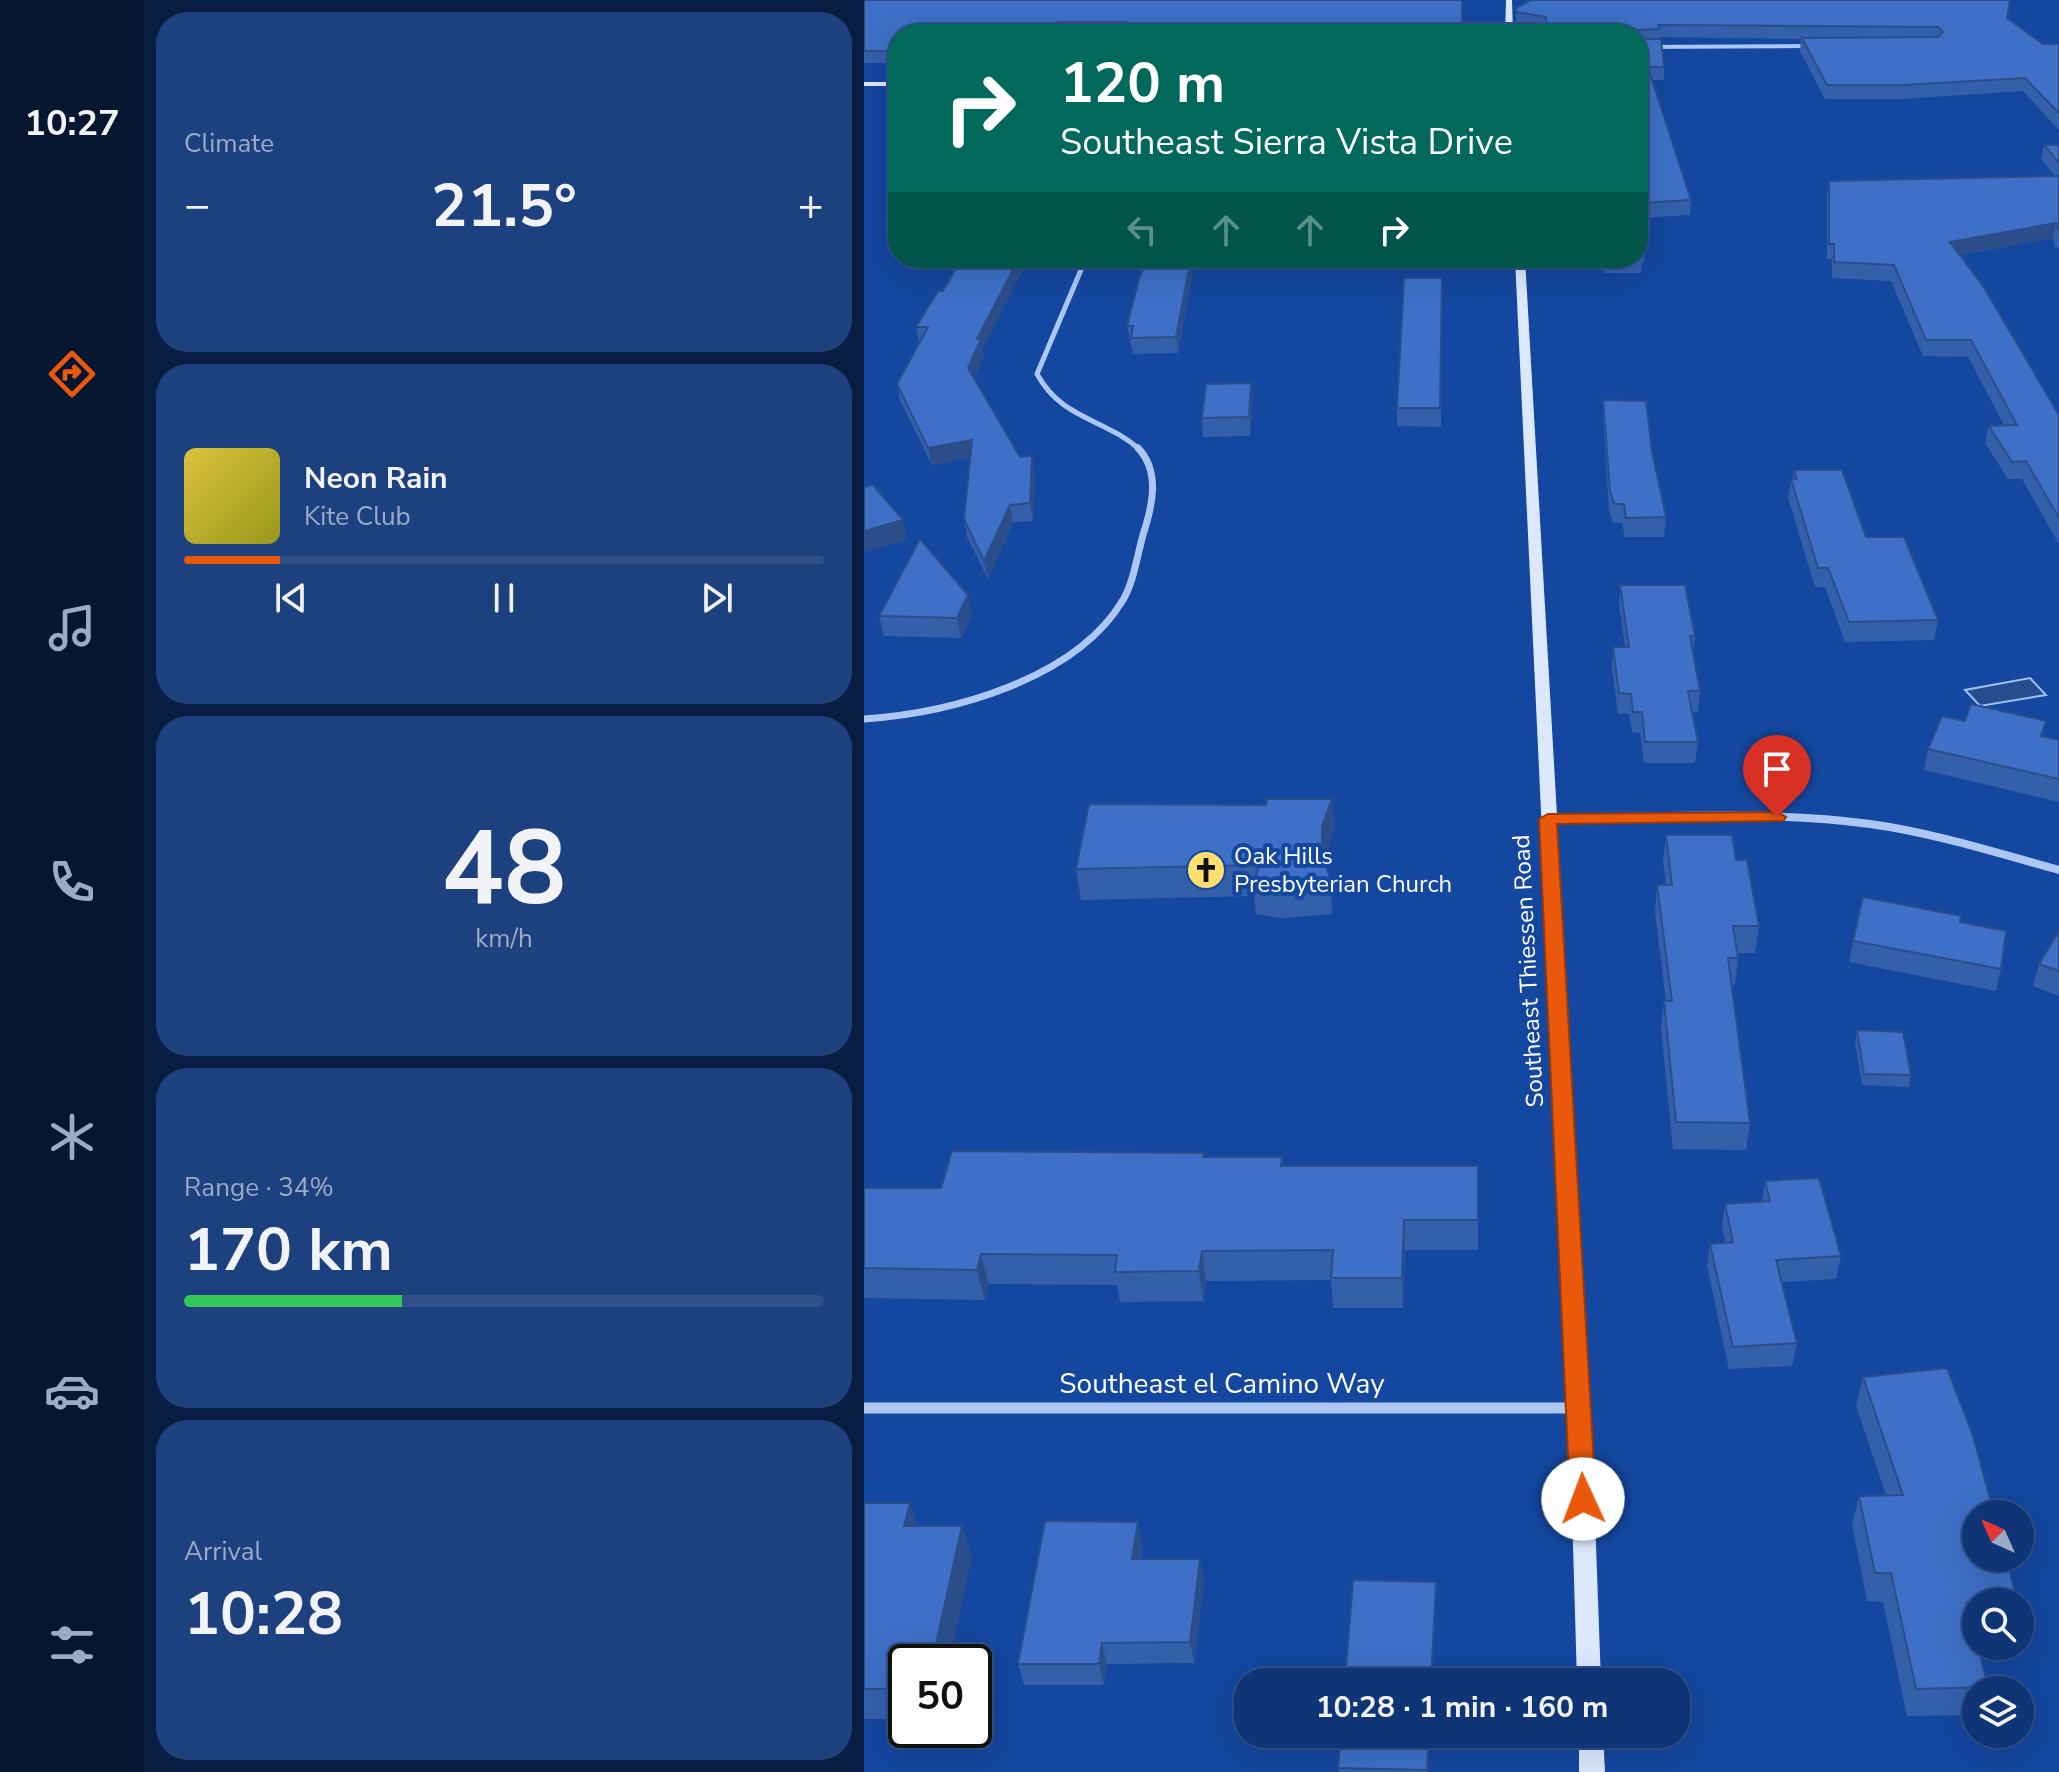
<!DOCTYPE html>
<meta charset="utf-8">
<style>
body{margin:0;font-family:"Nunito Sans",sans-serif;background:#1d407f;color:#f1f3f6;height:100vh;display:flex;flex-direction:column;font-size:30px;white-space:nowrap}
*{box-sizing:border-box;margin:0}
p{font-size:26px;color:#9babc6}
.icon{flex:none;width:44px;height:44px;fill:none;stroke:currentColor;stroke-width:2;stroke-linecap:round;stroke-linejoin:round}
.map{position:relative;flex:1;overflow:hidden}
.drawer{display:flex;flex-direction:column;gap:12px;padding:12px;background:#081d41;width:720px}
.drawer>*{flex:none}
.banner{position:absolute;left:24px;top:24px;width:760px;height:244px;border-radius:32px;box-shadow:0 8px 32px #0002,0 0 0 2px #2f5089;background:#00695c;color:#fff;overflow:hidden}
.needle{width:52px;rotate:315deg}
.controls{position:absolute;left:1098px;top:1500px;display:grid;gap:16px}
.controls a{display:grid;place-items:center;width:72px;height:72px;border-radius:50%;background:#0f3577;box-shadow:0 8px 32px #0002,0 0 0 2px #2f5089;font-size:40px}
.speed{position:absolute;left:24px;top:1644px;display:flex;gap:16px;font-size:40px;font-weight:700;text-align:center}
.speed>*{display:grid;place-content:center;width:104px;height:104px;border-radius:50%;background:#0f3577;box-shadow:0 8px 32px #0002,0 0 0 2px #2f5089;line-height:1}
.speed .limit{border:4px solid #111;border-radius:12px;background:#fff;color:#111}
.pin{position:absolute;display:grid;place-items:center;width:68px;height:68px;color:#fff;margin:-82px -34px;border-radius:50% 50% 50% 0;rotate:-45deg;box-shadow:0 0 8px #0007}
.pin .icon{rotate:45deg}
.me{position:absolute;width:88px;margin:-44px;rotate:358deg;stroke-linejoin:round;filter:drop-shadow(0 0 6px #0008)}
.turn{display:flex;align-items:center;gap:28px;height:168px;padding:0 40px;font-size:36px}
.turn .icon{width:104px;height:104px;stroke-width:2.5}
.turn b{display:block;font-size:56px;line-height:68px}
.lanes{display:flex;align-items:center;height:76px;padding:0 40px;background:#0003;justify-content:center;gap:40px;direction:ltr}
.lanes .off{opacity:.35}
.big{font-size:60px;font-weight:700;line-height:1.1}
.drawer .widget{flex:1;display:flex;flex-direction:column;justify-content:center;gap:12px;min-width:0;padding:0 28px;border-radius:32px;background:#1d407f}
.drawer .dial{align-items:center;gap:0}
.dial b{font-size:104px;line-height:1}
.song{display:flex;align-items:center;gap:24px}
.cover{width:96px;height:96px;border-radius:12px;background:linear-gradient(135deg,hsl(50 70% 55%),hsl(60 70% 35%))}
.played{height:8px;border-radius:4px;background:linear-gradient(90deg,#ea580c 15%,#2f5089 15%)}
.keys{display:flex;justify-content:space-around;direction:ltr}
.heat{display:flex;justify-content:space-between;align-items:center;font-size:44px;direction:ltr}
.charge{height:12px;border-radius:6px;background:linear-gradient(90deg,#34c759 34%,#2f5089 0)}
.trip{position:absolute;left:370px;top:1668px;width:456px;height:80px;border-radius:32px;background:#0f3577;box-shadow:0 8px 32px #0002,0 0 0 2px #2f5089;font-weight:700;line-height:80px;text-align:center}
main{display:flex;flex:1;min-height:0}
.tabs{display:flex;flex-direction:column;width:144px;justify-content:space-around;align-items:center;background:#061530;color:#9babc6}
.tabs .icon{width:56px;height:56px}
.tabs .selected{color:#ea580c}
.tabs b{font-size:36px;color:#f1f3f6}
.map>svg:first-child{display:block}
.water{fill:#284d8f;stroke:#9ec1f7;stroke-width:2}
.lines{fill:none;stroke-linecap:round;stroke-linejoin:round}
.street-far4{stroke:#acc7f4;stroke-width:4}
.street-far3{stroke:#acc7f4;stroke-width:5}
.street-far2{stroke:#acc7f4;stroke-width:7}
.street-far1{stroke:#acc7f4;stroke-width:8}
.street{stroke:#acc7f4;stroke-width:11}
.secondary{fill:#dbe8fd;fill-rule:evenodd}
.wall{fill:#3460aa}
.shaded-wall{fill:#2b4e8b}
.building{fill:#3d70c6;stroke:#2b4e8b;stroke-width:2}
.route{fill:#ea580c;stroke:#983908;stroke-width:2}
.labels{text-anchor:middle;dominant-baseline:central;stroke-width:8;stroke-linejoin:round;paint-order:stroke}
.poi-label{font-size:24px;fill:#fff;stroke:#14479f;text-anchor:start}
.street-label{font-size:24px;fill:#fff;stroke:#14479f}
.near-street-label{font-size:28px;fill:#fff;stroke:#14479f}
</style>
<main>
<nav class="tabs">
<b>10:27</b>
<svg class="icon selected" aria-label="directions" viewBox="0 0 24 24"><path d="M12 3l9 9-9 9-9-9zM9 14v-3h6M13 9l2 2-2 2"/></svg>
<svg class="icon" aria-label="music" viewBox="0 0 24 24"><path d="M9 18V5l10-2v13"/><circle cx="6" cy="18" r="3"/><circle cx="16" cy="16" r="3"/></svg>
<svg class="icon" aria-label="phone" viewBox="0 0 24 24"><path d="M5 4h4l2 5-3 2q2 4 5 5l2-3 5 2v4C11 20 4 13 5 4z"/></svg>
<svg class="icon" aria-label="climate" viewBox="0 0 24 24"><path d="M12 3v18M4 7l16 10M4 17L20 7"/></svg>
<svg class="icon" aria-label="car" viewBox="0 0 24 24"><path d="M5 17H2v-5l4-1 3-4h7l3 4 3 1v5h-3M9 17h6M6 11h13"/><circle cx="7" cy="17" r="2"/><circle cx="17" cy="17" r="2"/></svg>
<svg class="icon" aria-label="filters" viewBox="0 0 24 24"><path d="M4 7h16M4 17h16"/><circle cx="9" cy="7" r="2"/><circle cx="15" cy="17" r="2"/></svg>
</nav>
<section class="drawer">
<div class="widget"><p>Climate</p>
<div class="heat"><a>−</a><b class="big">21.5°</b><a>+</a></div>
</div>
<div class="widget">
<div class="song"><i class="cover"></i><div><b>Neon Rain</b><p>Kite Club</p></div></div>
<div class="played"></div>
<div class="keys"><svg class="icon" aria-label="previous" viewBox="0 0 24 24"><path d="M18 5L8 12l10 7zM5 5v14"/></svg><svg class="icon" aria-label="pause" viewBox="0 0 24 24"><path d="M8 5v14M16 5v14"/></svg><svg class="icon" aria-label="next" viewBox="0 0 24 24"><path d="M6 5l10 7-10 7zM19 5v14"/></svg></div>
</div>
<div class="widget dial"><b>48</b><p>km/h</p></div>
<div class="widget"><p>Range · 34%</p><b class="big">170 km</b><div class="charge"></div></div>
<div class="widget"><p>Arrival</p><b class="big">10:28</b></div>
</section>
<div class="map">
<svg width="1195" height="1772" viewBox="0 0 1195 1772">
<rect width="100%" height="100%" fill="#14479f"/>
<path class="water" d="M 1166,678 L 1182,695 L 1116,706 L 1101,690 Z"/>
<g class="lines">
<path class="street-far4" d="M 774,47 L 945,46"/>
<path class="street-far3" d="M 222,258 L 173,374 C 198,420 241,418 276,450"/>
<path class="street-far2" d="M 0,719 C 87,713 211,680 259,600 C 270,581 273,556 279,535 C 288,507 297,472 274,448"/>
<path class="street-far1" d="M 685,819 C 792,817 900,810 1006,824 C 1071,833 1133,853 1195,870"/>
<path class="street" d="M 0,1408 L 715,1408"/>
<g class="secondary">
<path d="M 642,0 L 648,0 L 649,34 L 641,34 Z"/>
<rect x="0" y="82" width="34" height="4"/>
<path d="M 651,258 L 661,258 L 727,1408 L 737,1682 L 713,1682 L 705,1408 Z"/>
<path d="M 715,1734 L 739,1734 L 741,1772 L 715,1772 Z"/>
</g>
</g>
<g class="wall">
<path d="M 0,0 L 598,34 L 34,34 L 34,69 L 28,69 L 27,63 L 0,63 Z"/>
<path d="M 652,8 L 1143,18 L 1179,44 L 1195,44 L 1195,130 L 1159,91 L 1038,99 L 961,99 L 936,51 L 937,39 L 795,37 L 800,67 L 800,80 L 788,80 L 827,200 L 826,215 L 777,218 L 781,247 L 780,263 L 778,263 L 777,273 L 740,273 L 739,264 L 732,264 L 731,258 L 774,258 L 774,34 L 682,34 L 682,30 L 652,25 Z"/>
<path d="M 1180,145 L 1195,145 L 1195,248 L 1191,247 L 1189,238 L 1096,255 L 1195,415 L 1195,544 L 1158,479 L 1144,479 L 1121,443 L 1125,426 L 1140,425 L 1104,357 L 1059,356 L 1027,281 L 968,278 L 968,259 L 963,259 L 963,195 L 965,181 L 1191,176 L 1177,159 Z"/>
<path d="M 284,258 L 338,258 L 331,260 L 314,353 L 269,354 L 263,326 Z"/>
<path d="M 484,258 L 535,258 L 534,265 L 487,268 Z"/>
<path d="M 578,278 L 577,427 L 533,426 L 533,408 Z"/>
<path d="M 79,291 L 118,350 L 120,356 L 110,378 L 156,457 L 171,473 L 169,521 L 149,522 L 124,579 L 103,537 L 100,519 L 106,458 L 68,465 L 36,400 L 33,384 L 55,342 L 52,327 Z"/>
<path d="M 739,400 L 788,451 L 802,517 L 800,537 L 761,537 L 758,523 L 749,523 L 745,510 L 739,419 Z"/>
<path d="M 389,401 L 386,436 L 339,437 L 338,418 Z"/>
<path d="M 930,470 L 1074,620 L 1070,640 L 981,642 L 961,587 L 951,587 L 924,498 L 927,479 L 929,479 Z"/>
<path d="M 756,585 L 831,636 L 829,655 L 836,691 L 834,712 L 828,712 L 834,742 L 831,763 L 780,763 L 776,733 L 768,732 L 765,714 L 754,714 L 748,668 L 749,647 L 761,647 L 755,604 Z"/>
<path d="M 108,615 L 97,638 L 20,636 L 15,616 Z"/>
<path d="M 1179,736 L 1195,740 L 1195,802 L 1060,770 L 1064,749 Z"/>
<path d="M 468,799 L 470,830 L 460,860 L 467,883 L 468,914 L 418,918 L 392,914 L 390,896 L 217,900 L 212,869 L 402,805 Z"/>
<path d="M 802,835 L 872,860 L 895,926 L 891,953 L 873,953 L 874,958 L 871,985 L 868,985 L 886,1123 L 882,1150 L 809,1149 L 797,1028 L 800,1001 L 802,1001 L 791,912 L 793,885 L 802,885 L 799,861 Z"/>
<path d="M 1096,922 L 1137,969 L 1132,991 L 985,962 L 989,941 Z"/>
<path d="M 1195,931 L 1195,996 L 1169,986 L 1175,964 Z"/>
<path d="M 993,1030 L 1047,1075 L 1045,1087 L 998,1085 L 991,1042 Z"/>
<path d="M 340,1153 L 340,1157 L 418,1157 L 419,1166 L 614,1220 L 614,1250 L 541,1250 L 539,1308 L 469,1308 L 467,1280 L 342,1281 L 339,1301 L 256,1302 L 253,1285 L 125,1284 L 121,1300 L 0,1298 L 0,1188 L 77,1188 Z"/>
<path d="M 901,1181 L 977,1256 L 972,1279 L 917,1282 L 933,1343 L 928,1366 L 865,1369 L 843,1266 L 846,1244 L 861,1243 L 858,1226 L 861,1204 L 898,1202 Z"/>
<path d="M 999,1377 L 1153,1600 L 1152,1602 L 1112,1602 L 1112,1629 L 1110,1629 L 1124,1687 L 1123,1690 L 1112,1690 L 1112,1715 L 1043,1716 L 1019,1602 L 1003,1601 L 988,1525 L 995,1496 L 1022,1495 L 992,1406 Z"/>
<path d="M 0,1503 L 54,1526 L 108,1557 L 42,1662 L 42,1719 L 0,1719 Z"/>
<path d="M 278,1543 L 276,1559 L 340,1580 L 330,1663 L 243,1664 L 240,1685 L 160,1685 L 154,1664 Z"/>
<path d="M 566,1734 L 564,1772 L 475,1772 L 474,1768 Z"/>
</g>
<g class="shaded-wall">
<path d="M 194,22 L 195,34 L 187,34 Z"/>
<path d="M 1192,223 L 1189,238 L 1083,257 L 1086,242 Z"/>
<path d="M 155,258 L 165,258 L 118,350 L 120,356 L 107,384 L 104,368 L 113,339 Z"/>
<path d="M 327,258 L 338,258 L 331,260 L 314,353 L 312,337 Z"/>
<path d="M 387,383 L 389,401 L 386,436 L 385,417 Z"/>
<path d="M 108,440 L 112,457 L 68,465 L 64,448 Z"/>
<path d="M 168,456 L 171,473 L 169,521 L 166,503 Z"/>
<path d="M 146,505 L 149,522 L 124,579 L 120,561 Z"/>
<path d="M 39,520 L 43,540 L 0,552 L 0,531 Z"/>
<path d="M 104,595 L 108,615 L 97,638 L 93,618 Z"/>
<path d="M 468,799 L 470,830 L 460,857 L 460,882 L 458,851 L 458,826 Z"/>
<path d="M 540,1220 L 541,1250 L 539,1308 L 538,1278 Z"/>
<path d="M 338,1251 L 342,1281 L 339,1301 L 335,1271 Z"/>
<path d="M 117,1254 L 125,1284 L 121,1300 L 113,1270 Z"/>
<path d="M 46,1503 L 57,1534 L 40,1526 Z"/>
<path d="M 274,1522 L 278,1543 L 273,1581 L 268,1559 Z"/>
<path d="M 98,1526 L 108,1557 L 85,1662 L 68,1662 Z"/>
<path d="M 336,1559 L 340,1580 L 330,1663 L 326,1642 Z"/>
<path d="M 572,1582 L 572,1604 L 568,1682 L 567,1682 Z"/>
<path d="M 238,1643 L 243,1664 L 240,1685 L 235,1664 Z"/>
<path d="M 565,1734 L 566,1734 L 564,1772 L 563,1772 Z"/>
</g>
<g class="building">
<path d="M 0,0 L 598,0 L 598,34 L 259,34 L 263,22 L 194,22 L 187,34 L 34,34 L 34,56 L 26,56 L 31,51 L 0,51 Z"/>
<path d="M 667,0 L 1146,0 L 1143,18 L 1179,44 L 1195,44 L 1195,113 L 1161,78 L 1040,85 L 963,85 L 938,38 L 1074,37 L 1079,32 L 1074,27 L 794,25 L 795,29 L 773,30 L 770,34 L 683,34 L 682,17 L 652,12 L 652,8 Z"/>
<path d="M 774,39 L 797,39 L 800,67 L 784,67 L 827,200 L 775,203 L 781,247 L 776,247 L 778,258 L 774,258 Z"/>
<path d="M 1180,145 L 1195,145 L 1195,163 Z"/>
<path d="M 1195,176 L 1195,232 L 1192,223 L 1086,242 L 1119,286 L 1195,415 L 1195,518 L 1162,461 L 1148,462 L 1125,426 L 1153,425 L 1107,340 L 1062,340 L 1030,265 L 970,262 L 970,244 L 965,244 L 965,181 Z"/>
<path d="M 98,258 L 155,258 L 113,339 L 117,339 L 104,368 L 156,457 L 168,456 L 166,503 L 146,505 L 120,561 L 100,519 L 108,440 L 64,448 L 33,384 L 64,327 L 52,327 L 74,291 L 79,291 Z"/>
<path d="M 284,258 L 327,258 L 312,337 L 267,338 L 269,326 L 263,326 L 275,279 Z"/>
<path d="M 540,278 L 578,278 L 576,408 L 533,408 Z"/>
<path d="M 387,383 L 385,417 L 338,418 L 342,384 Z"/>
<path d="M 739,400 L 782,401 L 788,451 L 802,517 L 762,518 L 760,504 L 750,504 L 746,491 Z"/>
<path d="M 930,470 L 978,470 L 1002,537 L 1040,537 L 1074,620 L 985,622 L 964,568 L 954,568 L 927,479 L 933,479 Z"/>
<path d="M 9,485 L 39,520 L 0,531 L 0,487 Z"/>
<path d="M 56,539 L 104,595 L 93,618 L 15,616 Z"/>
<path d="M 756,585 L 821,585 L 831,636 L 826,636 L 836,691 L 824,691 L 834,742 L 781,742 L 778,712 L 769,712 L 767,694 L 755,693 L 749,647 L 765,647 Z"/>
<path d="M 1107,704 L 1182,721 L 1177,736 L 1195,740 L 1195,779 L 1064,749 L 1078,716 L 1101,721 Z"/>
<path d="M 403,799 L 468,799 L 458,826 L 458,851 L 467,883 L 416,887 L 389,882 L 396,865 L 212,869 L 225,804 L 402,805 Z"/>
<path d="M 802,835 L 868,835 L 872,860 L 883,860 L 895,926 L 869,926 L 874,958 L 864,958 L 886,1123 L 812,1122 L 800,1001 L 808,1001 L 793,885 L 808,885 Z"/>
<path d="M 999,897 L 1097,916 L 1096,922 L 1142,931 L 1137,969 L 989,941 Z"/>
<path d="M 1195,931 L 1195,971 L 1175,964 Z"/>
<path d="M 993,1030 L 1039,1032 L 1047,1075 L 1000,1074 Z"/>
<path d="M 88,1151 L 340,1153 L 339,1157 L 418,1157 L 417,1166 L 614,1166 L 614,1220 L 540,1220 L 538,1278 L 467,1278 L 469,1250 L 338,1251 L 335,1271 L 251,1272 L 253,1255 L 117,1254 L 113,1270 L 0,1268 L 0,1188 L 77,1188 Z"/>
<path d="M 955,1178 L 977,1256 L 912,1260 L 933,1343 L 869,1347 L 846,1244 L 869,1242 L 861,1204 L 906,1201 L 901,1181 Z"/>
<path d="M 1083,1368 L 1109,1436 L 1130,1514 L 1112,1514 L 1112,1558 L 1142,1558 L 1153,1600 L 1103,1602 L 1112,1638 L 1112,1646 L 1114,1646 L 1124,1687 L 1052,1689 L 1027,1573 L 1011,1573 L 995,1496 L 1039,1495 L 999,1377 Z"/>
<path d="M 0,1503 L 46,1503 L 40,1526 L 98,1526 L 68,1662 L 42,1662 L 42,1689 L 0,1689 Z"/>
<path d="M 181,1521 L 274,1522 L 268,1559 L 336,1559 L 326,1642 L 238,1643 L 235,1664 L 154,1664 Z"/>
<path d="M 489,1580 L 572,1582 L 567,1682 L 481,1682 Z"/>
<path d="M 477,1734 L 565,1734 L 563,1770 L 474,1768 Z"/>
</g>
<path class="route" d="M 913,812 L 922,817 L 919,821 L 693,824 L 732,1499 L 728,1507 L 719,1511 L 710,1507 L 706,1499 L 675,819 L 684,814 Z"/>
<defs>
<g id="church-disc" transform="scale(2)"><circle r="9.5" fill="#ffdf6f" stroke="#14479f"/><path d="M-1.2-6h2.4v3.5h3.3v2.4h-3.3V6h-2.4V-.1h-3.3v-2.4h3.3Z" fill="#111"/></g>
</defs>
<g fill-rule="evenodd">
<use href="#church-disc" x="342" y="870"/>
</g>
<g class="labels">
<g class="poi-label">
<text x="370" y="856">Oak Hills<tspan x="370" dy="28">Presbyterian Church</tspan></text>
</g>
<g class="street-label">
<text transform="translate(664 971) rotate(-93)">Southeast Thiessen Road</text>
</g>
<g class="near-street-label">
<text x="358" y="1384">Southeast el Camino Way</text>
</g>
</g>
</svg>
<div class="controls">
<a><svg class="needle" viewBox="-14 -14 28 28"><path d="M0-13l5 13h-10z" fill="#e53935"/><path d="M0 13l5-13h-10z" fill="#9babc6"/></svg></a>
<a><svg class="icon" aria-label="search" viewBox="0 0 24 24"><circle cx="10" cy="10" r="6"/><path d="M15 15l6 6"/></svg></a>
<a><svg class="icon" aria-label="layers" viewBox="0 0 24 24"><path d="M12 4l9 5-9 5-9-5zM3 14l9 5 9-5"/></svg></a>
</div>
<div class="speed"><div class="limit">50</div></div>
<div class="pin" style="left:913px;top:817px;background:#d93025"><svg class="icon" aria-label="arrive" viewBox="0 0 24 24"><path d="M6 21V4h12l-3 4 3 4H6"/></svg></div>
<svg class="me" style="left:719px;top:1499px" viewBox="-20 -20 40 40"><circle r="19" fill="#fff"/><path d="M0-13L10 11 0 6-10 11z" fill="#ea580c"/></svg>
<div class="trip">10:28 · 1 min · 160 m</div>
<div class="banner">
<div class="turn"><svg class="icon" aria-label="right" viewBox="0 0 24 24"><path d="M7 20v-9h11M14 6l5 5-5 5"/></svg><div><b>120 m</b>Southeast Sierra Vista Drive</div></div>
<div class="lanes"><svg class="icon off" aria-label="left" viewBox="0 0 24 24"><path d="M17 20v-9H6M10 6l-5 5 5 5"/></svg><svg class="icon off" aria-label="ahead" viewBox="0 0 24 24"><path d="M12 20V5M6 11l6-6 6 6"/></svg><svg class="icon off" aria-label="ahead" viewBox="0 0 24 24"><path d="M12 20V5M6 11l6-6 6 6"/></svg><svg class="icon" aria-label="right" viewBox="0 0 24 24"><path d="M7 20v-9h11M14 6l5 5-5 5"/></svg></div>
</div>
</div>
</main>
